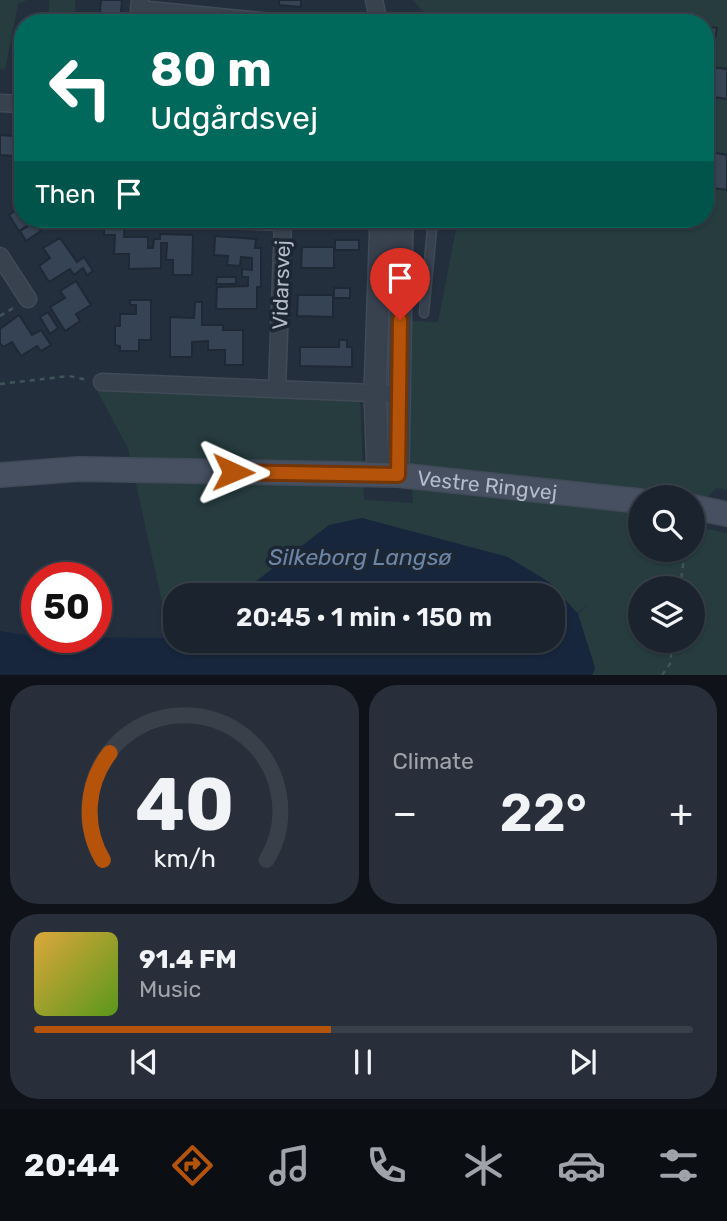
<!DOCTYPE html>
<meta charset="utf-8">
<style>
body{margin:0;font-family:Rubik,sans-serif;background:#282f3a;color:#f1f3f6;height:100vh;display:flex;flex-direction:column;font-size:26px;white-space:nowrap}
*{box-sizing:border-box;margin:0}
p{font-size:23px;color:#a0a4aa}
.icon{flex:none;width:38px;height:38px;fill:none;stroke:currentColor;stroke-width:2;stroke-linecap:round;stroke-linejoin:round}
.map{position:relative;height:675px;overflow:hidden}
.details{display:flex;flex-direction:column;gap:10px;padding:10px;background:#0f1319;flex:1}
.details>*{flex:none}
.hud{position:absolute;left:14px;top:14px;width:700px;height:214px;border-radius:28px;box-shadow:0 2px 5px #0004,0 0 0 2px #39404a;background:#00695c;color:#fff;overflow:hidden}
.fabs{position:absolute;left:628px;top:485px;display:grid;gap:14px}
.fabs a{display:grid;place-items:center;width:77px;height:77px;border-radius:50%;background:#1b232e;box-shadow:0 2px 5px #0004,0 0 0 2px #39404a;font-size:35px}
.speed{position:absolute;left:21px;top:562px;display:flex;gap:14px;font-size:35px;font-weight:700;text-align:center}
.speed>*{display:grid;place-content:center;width:91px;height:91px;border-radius:50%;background:#1b232e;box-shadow:0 2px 5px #0004,0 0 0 2px #39404a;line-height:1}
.speed .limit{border:10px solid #d22;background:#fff;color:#111}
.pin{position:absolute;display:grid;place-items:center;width:60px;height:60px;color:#fff;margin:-72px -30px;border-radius:50% 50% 50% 0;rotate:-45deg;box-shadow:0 0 7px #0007}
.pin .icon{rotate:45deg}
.me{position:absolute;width:77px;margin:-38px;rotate:91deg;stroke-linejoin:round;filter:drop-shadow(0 0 5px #0008)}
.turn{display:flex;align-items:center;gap:24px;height:147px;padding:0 21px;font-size:32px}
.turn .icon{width:91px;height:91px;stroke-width:2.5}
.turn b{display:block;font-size:49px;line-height:60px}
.then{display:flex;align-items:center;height:66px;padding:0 21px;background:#0003;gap:14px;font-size:26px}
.big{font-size:52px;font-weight:600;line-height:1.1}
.details .tile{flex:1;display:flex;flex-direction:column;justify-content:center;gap:10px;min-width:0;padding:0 24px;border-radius:28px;background:#282f3a}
.details .dial{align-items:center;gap:0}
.dial svg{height:182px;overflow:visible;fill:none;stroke:#39404a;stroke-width:7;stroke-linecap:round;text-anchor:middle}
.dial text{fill:#f1f3f6;stroke:none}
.song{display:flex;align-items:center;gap:21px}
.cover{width:84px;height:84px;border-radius:10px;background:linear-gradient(135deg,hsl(40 70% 55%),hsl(90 70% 35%))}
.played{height:7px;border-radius:4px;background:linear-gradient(90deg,#b45309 45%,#39404a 45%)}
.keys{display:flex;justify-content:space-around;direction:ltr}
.heat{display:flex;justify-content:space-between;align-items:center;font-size:38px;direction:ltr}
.details .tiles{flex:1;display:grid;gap:10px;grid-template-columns:1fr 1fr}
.tile:last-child{grid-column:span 2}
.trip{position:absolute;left:163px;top:583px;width:402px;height:70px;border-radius:28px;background:#1b232e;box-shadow:0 2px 5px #0004,0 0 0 2px #39404a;font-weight:600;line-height:70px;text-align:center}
.tab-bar{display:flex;height:112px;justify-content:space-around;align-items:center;background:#0b0e12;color:#a0a4aa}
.tab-bar .icon{width:49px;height:49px}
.tab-bar .selected{color:#b45309}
.tab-bar b{font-size:32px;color:#f1f3f6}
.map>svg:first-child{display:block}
.green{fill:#263c3f;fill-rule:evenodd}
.water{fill:#17263c}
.building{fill:#364354;stroke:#1f2835;stroke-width:2}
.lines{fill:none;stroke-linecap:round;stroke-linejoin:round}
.service-casing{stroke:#414a57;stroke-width:11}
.minor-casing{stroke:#414a57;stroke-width:19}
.tertiary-casing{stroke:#414a57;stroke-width:24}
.secondary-casing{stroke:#414a57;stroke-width:26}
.path{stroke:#3f5557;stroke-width:2.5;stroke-dasharray:5 5;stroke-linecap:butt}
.service{stroke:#38414e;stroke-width:8}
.minor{stroke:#38414e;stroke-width:16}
.tertiary{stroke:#38414e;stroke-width:21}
.secondary{stroke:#465061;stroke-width:23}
.route-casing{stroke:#753606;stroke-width:18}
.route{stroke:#b45309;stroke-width:12}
.labels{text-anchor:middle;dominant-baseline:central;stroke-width:7;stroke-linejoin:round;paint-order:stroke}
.street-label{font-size:21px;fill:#b4bcc9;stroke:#1d2633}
.water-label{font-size:23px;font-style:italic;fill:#6d86a8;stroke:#1d2633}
</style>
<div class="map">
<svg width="727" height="675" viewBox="0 0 727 675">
<rect width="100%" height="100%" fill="#242f3e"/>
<g class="green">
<path d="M 0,0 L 27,0 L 18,4 L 5,70 L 0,69 Z"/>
<rect x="49" y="0" width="26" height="23"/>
<path d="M 413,0 L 727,0 L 727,490 L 717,488 L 693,510 L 693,497 L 640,497 L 640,550 L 693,550 L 693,526 L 727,533 L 727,675 L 592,675 L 595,668 L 578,614 L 588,604 L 577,613 L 549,582 L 248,586 L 238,595 L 175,595 L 175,638 L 170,638 L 128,448 L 96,389 L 360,394 L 364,500 L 413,503 L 410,454 L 412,321 L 438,322 L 458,219 L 705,219 L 705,23 L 434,23 ZM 640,588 L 693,588 L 693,640 L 640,640 Z"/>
</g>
<path class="water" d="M 362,518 L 508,557 L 549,582 L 578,614 L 595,668 L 592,675 L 0,675 L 0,631 L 37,637 L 175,638 L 175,640 L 553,640 L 553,595 L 238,595 L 329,525 Z"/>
<g class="building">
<path d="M 101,0 L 122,0 L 120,23 L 99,23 Z"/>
<path d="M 279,0 L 301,0 L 301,7 L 279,5 Z"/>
<path d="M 705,26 L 717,28 L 710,67 L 727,69 L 727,99 L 707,96 L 705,110 Z"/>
<path d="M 0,135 L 14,136 L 13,156 L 0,155 Z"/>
<path d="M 705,151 L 727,155 L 727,190 L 705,187 Z"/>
<path d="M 23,192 L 23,219 L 37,219 L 19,231 L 9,215 L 21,207 L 14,197 Z"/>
<path d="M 98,219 L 125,219 L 124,237 L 148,237 L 148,248 L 153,248 L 154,239 L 160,239 L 160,234 L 193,235 L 192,275 L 173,275 L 173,260 L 166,260 L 167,243 L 161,243 L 161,268 L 129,269 L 129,254 L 114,254 L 115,235 L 104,235 L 104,223 L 98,223 Z"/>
<rect x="338" y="219" width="18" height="10"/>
<path d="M 35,222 L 41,231 L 26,241 L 20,231 Z"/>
<path d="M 215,236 L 256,239 L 255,248 L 261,248 L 261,287 L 257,287 L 257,309 L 216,309 L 217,287 L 248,286 L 248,277 L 242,277 L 242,269 L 252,270 L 252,258 L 241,257 L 240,266 L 227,265 L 228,256 L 214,255 Z"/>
<path d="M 60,238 L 77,262 L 84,257 L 93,271 L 87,275 L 83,268 L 74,275 L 70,269 L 49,282 L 39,266 L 50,258 L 43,248 Z"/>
<rect x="335" y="240" width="24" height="10"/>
<path d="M 302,247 L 334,247 L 334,268 L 301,268 Z"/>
<path d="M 217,277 L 236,277 L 236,284 L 216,284 Z"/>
<path d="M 76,281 L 91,305 L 76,314 L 80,321 L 65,331 L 50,307 L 65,298 L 60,291 Z"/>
<rect x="334" y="288" width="16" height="10"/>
<path d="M 298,295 L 333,295 L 333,317 L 297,316 Z"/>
<path d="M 130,300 L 151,300 L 151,340 L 139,340 L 139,351 L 120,351 L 120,346 L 115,345 L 115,326 L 120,326 L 120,314 L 136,314 L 136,305 L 130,305 Z"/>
<path d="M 195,302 L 202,302 L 202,325 L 223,325 L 223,330 L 243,330 L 243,365 L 225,365 L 225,350 L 208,350 L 208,341 L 192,342 L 192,357 L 170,357 L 170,317 L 194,318 Z"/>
<path d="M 48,312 L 58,328 L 50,334 L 40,317 Z"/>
<path d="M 19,315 L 32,335 L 41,330 L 51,345 L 41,351 L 37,346 L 21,356 L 12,342 L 3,347 L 0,343 L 0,329 Z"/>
<path d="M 339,340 L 347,340 L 347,347 L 352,347 L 352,367 L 300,366 L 300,347 L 339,347 Z"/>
</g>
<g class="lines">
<g class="service-casing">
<path id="service" d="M 424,313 L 433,219"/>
</g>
<g class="minor-casing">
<g id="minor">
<path d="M 140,0 L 139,9 L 282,23"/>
<path d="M 374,0 L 379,23"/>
<path d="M 0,103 L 23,104"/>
<path d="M 199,219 L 283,222 L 277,389"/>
<path d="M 0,256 L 28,299"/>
<path d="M 102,382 L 398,394"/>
</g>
</g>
<g class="tertiary-casing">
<g id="tertiary">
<path d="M 378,474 L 375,393 L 381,219"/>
<path d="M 398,475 L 402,219"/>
</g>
</g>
<g class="secondary-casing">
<g id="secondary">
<path id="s1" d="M 0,475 L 79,469 L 398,475 L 640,501"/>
<path d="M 693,507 L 727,514"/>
</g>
</g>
<g class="path">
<path d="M 0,316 L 15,307"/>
<path d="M 0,384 L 69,376 L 88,380"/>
<path d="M 654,491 L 679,494"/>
<path d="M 680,588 L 685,550"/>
<path d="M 662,675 L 670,664 L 673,640"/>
</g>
<use href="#service" class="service"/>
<use href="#minor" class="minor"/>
<use href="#tertiary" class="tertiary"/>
<use href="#secondary" class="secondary"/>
</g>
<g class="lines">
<g class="route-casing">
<path id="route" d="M 233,472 L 398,475 L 400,320"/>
</g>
<use href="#route" class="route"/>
</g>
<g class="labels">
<g class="street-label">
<text transform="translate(281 285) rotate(-88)">Vidarsvej</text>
<text stroke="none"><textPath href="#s1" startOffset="488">Vestre Ringvej</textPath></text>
</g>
<g class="water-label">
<text x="360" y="557">Silkeborg Langsø</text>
</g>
</g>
</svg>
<div class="fabs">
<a><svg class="icon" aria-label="search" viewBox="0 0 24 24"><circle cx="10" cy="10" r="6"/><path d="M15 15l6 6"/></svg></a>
<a><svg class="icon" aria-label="layers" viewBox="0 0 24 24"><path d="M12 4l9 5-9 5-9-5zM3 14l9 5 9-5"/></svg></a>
</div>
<div class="speed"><div class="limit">50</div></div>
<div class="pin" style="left:400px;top:320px;background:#d93025"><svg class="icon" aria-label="arrive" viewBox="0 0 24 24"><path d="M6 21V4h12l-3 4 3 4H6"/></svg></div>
<svg class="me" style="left:233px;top:472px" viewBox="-20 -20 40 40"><path d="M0-17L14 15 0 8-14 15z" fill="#b45309" stroke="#fff" stroke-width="4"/></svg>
<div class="trip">20:45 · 1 min · 150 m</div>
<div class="hud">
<div class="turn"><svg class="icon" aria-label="left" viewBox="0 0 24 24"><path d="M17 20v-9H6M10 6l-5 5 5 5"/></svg><div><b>80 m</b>Udgårdsvej</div></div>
<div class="then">Then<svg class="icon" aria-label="arrive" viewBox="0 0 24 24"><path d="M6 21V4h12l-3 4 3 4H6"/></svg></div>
</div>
</div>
<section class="details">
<div class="tiles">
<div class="tile dial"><svg viewBox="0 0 100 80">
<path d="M14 69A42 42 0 1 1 86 69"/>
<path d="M14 69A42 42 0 0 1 17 22" stroke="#b45309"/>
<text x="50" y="56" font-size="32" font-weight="700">40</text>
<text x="50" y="72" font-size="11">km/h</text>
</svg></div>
<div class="tile"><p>Climate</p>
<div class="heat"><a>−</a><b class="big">22°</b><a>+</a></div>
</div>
<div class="tile">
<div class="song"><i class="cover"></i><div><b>91.4 FM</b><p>Music</p></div></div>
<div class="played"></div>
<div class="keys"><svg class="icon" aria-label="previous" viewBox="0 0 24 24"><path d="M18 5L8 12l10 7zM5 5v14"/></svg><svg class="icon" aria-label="pause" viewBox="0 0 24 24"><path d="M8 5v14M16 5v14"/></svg><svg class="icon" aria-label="next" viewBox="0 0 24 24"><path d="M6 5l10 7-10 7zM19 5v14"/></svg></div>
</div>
</div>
</section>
<nav class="tab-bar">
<b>20:44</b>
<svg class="icon selected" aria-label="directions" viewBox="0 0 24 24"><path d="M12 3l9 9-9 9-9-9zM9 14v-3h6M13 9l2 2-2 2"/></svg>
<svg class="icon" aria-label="music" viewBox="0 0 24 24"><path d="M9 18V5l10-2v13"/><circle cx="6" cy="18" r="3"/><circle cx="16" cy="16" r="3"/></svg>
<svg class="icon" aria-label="phone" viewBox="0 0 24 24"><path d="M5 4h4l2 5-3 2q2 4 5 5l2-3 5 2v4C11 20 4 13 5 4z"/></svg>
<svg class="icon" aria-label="climate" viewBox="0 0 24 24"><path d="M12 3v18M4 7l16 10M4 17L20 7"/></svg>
<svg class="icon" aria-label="car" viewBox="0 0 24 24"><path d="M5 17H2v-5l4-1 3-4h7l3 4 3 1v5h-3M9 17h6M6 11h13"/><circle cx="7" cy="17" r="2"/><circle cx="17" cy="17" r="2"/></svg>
<svg class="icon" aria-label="filters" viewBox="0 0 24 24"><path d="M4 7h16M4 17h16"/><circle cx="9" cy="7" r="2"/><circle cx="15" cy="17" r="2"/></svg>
</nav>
